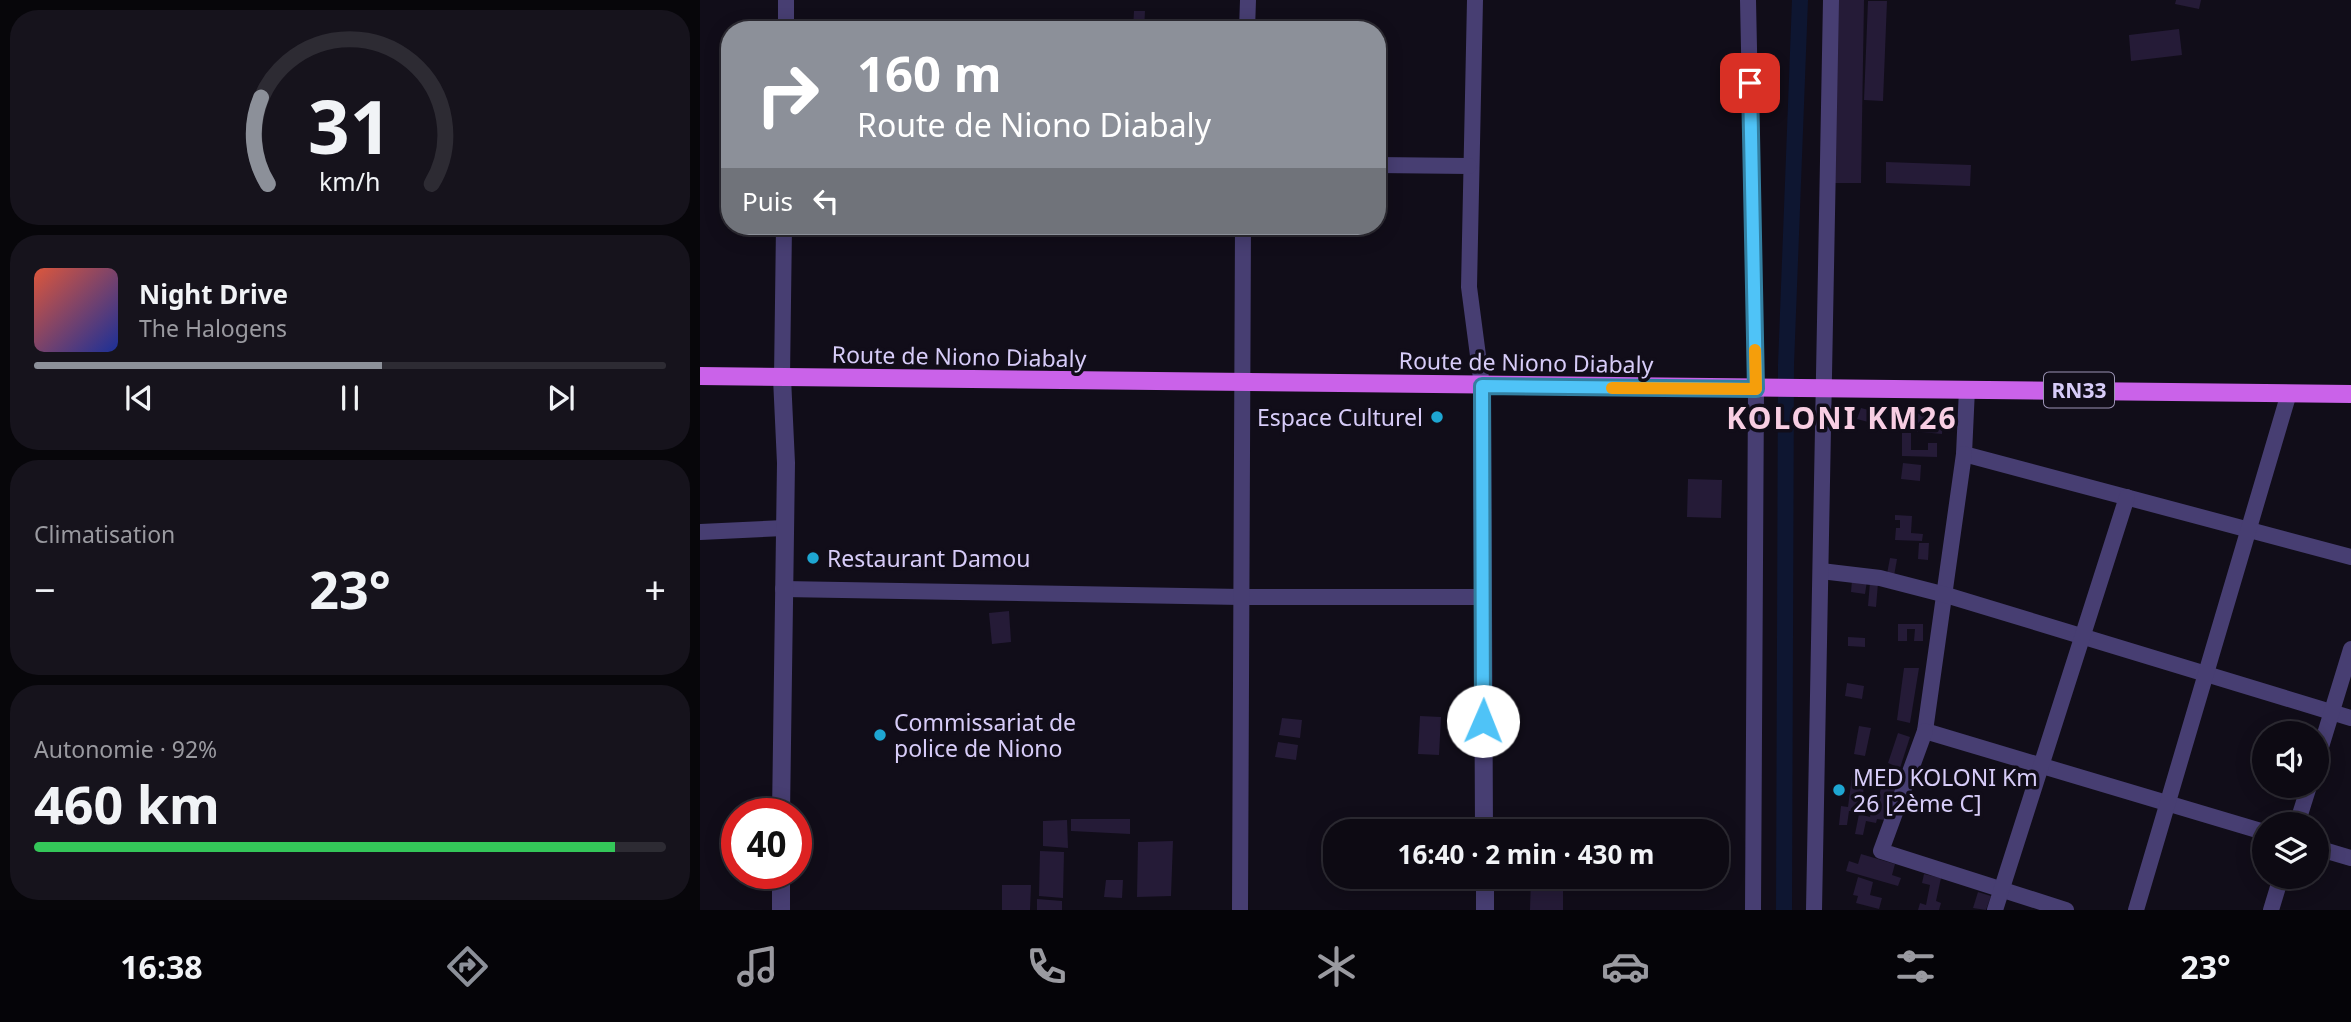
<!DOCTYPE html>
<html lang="fr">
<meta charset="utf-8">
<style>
body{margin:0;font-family:"Noto Sans",sans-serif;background:#16131c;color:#f1f3f6;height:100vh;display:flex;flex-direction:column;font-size:26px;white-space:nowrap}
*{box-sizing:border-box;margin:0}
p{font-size:23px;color:#9a9aa0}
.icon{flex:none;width:38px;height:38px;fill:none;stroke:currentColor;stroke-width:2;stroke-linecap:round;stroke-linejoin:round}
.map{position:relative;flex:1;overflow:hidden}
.side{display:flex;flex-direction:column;gap:10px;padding:10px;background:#07060a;width:700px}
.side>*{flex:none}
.banner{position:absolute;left:21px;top:21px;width:665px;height:214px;border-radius:28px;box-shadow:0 4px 18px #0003,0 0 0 2px #2d2b33;background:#8c9099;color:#fff;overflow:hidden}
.fabs{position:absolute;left:1552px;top:721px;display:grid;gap:14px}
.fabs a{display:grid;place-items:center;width:77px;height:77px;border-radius:50%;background:#0d0a13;box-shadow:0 4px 18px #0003,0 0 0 2px #2d2b33;font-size:35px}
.speed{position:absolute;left:21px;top:798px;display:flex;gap:14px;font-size:35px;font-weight:700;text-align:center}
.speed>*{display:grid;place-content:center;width:91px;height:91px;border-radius:50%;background:#0d0a13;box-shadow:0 4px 18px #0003,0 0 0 2px #2d2b33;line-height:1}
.speed .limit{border:10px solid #d22;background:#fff;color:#111}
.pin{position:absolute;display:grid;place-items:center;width:60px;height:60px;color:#fff;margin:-30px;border-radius:14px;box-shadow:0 4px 10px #0006}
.me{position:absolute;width:77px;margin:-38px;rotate:1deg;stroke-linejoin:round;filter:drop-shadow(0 0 5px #0008)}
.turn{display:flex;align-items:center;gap:24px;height:147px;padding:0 21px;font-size:32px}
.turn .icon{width:91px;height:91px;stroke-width:2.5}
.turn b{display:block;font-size:49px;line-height:60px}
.then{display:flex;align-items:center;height:66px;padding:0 21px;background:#0003;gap:14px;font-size:26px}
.big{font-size:52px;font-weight:700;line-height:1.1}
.side .tile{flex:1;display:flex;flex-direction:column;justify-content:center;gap:10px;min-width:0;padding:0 24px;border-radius:28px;background:#16131c}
.side .dial{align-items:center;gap:0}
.dial svg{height:182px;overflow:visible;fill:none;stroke:#2d2b33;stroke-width:7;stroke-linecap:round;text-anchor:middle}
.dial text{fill:#f1f3f6;stroke:none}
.song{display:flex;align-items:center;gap:21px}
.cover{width:84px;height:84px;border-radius:10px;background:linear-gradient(135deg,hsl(10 70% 55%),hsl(230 70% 35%))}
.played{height:7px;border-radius:4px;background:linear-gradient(90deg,#8c9099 55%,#2d2b33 55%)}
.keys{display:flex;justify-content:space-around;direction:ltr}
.heat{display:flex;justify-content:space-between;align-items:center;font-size:38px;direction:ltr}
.charge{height:10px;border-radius:5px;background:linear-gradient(90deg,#34c759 92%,#2d2b33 0)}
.trip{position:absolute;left:623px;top:819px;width:406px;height:70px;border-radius:28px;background:#0d0a13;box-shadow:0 4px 18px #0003,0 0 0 2px #2d2b33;font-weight:700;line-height:70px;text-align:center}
.dock{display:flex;height:112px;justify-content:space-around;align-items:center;background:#050408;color:#9a9aa0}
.dock .icon{width:49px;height:49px}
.dock .selected{color:#8c9099}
.dock b{font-size:32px;color:#f1f3f6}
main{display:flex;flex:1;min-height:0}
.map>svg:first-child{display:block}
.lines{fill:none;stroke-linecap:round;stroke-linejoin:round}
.canal{stroke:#0e1631;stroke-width:16}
.building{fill:#251b37}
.minor{stroke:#473e72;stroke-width:16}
.tertiary{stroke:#473e72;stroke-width:18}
.primary{stroke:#ca62e9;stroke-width:18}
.route-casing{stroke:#337fa1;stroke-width:18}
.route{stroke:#4fc3f7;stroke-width:12}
.slow{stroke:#f59e0b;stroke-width:12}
.poi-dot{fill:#1ea6d2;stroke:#110d19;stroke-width:2.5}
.labels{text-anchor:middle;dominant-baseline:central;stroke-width:7;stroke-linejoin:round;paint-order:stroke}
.shield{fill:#110d19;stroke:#9c93b5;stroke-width:2}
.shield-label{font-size:21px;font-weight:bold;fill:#d7ccf8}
.street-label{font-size:23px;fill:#d7ccf8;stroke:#110d19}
.poi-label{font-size:23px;fill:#d7ccf8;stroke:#110d19;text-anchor:start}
.district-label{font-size:30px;font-weight:bold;letter-spacing:2px;fill:#f8cee3;stroke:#110d19}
</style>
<main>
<section class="side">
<div class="tile dial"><svg viewBox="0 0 100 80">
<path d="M14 69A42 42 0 1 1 86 69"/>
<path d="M14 69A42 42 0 0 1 11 31" stroke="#8c9099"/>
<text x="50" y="56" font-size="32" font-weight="700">31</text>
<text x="50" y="72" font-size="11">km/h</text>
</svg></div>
<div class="tile">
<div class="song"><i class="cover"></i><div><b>Night Drive</b><p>The Halogens</p></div></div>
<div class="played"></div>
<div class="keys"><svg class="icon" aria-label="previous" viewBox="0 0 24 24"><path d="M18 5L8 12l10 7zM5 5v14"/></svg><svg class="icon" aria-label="pause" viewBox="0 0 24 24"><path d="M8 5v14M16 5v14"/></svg><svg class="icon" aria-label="next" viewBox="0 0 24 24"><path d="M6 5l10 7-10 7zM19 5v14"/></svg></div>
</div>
<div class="tile"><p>Climatisation</p>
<div class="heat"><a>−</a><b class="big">23°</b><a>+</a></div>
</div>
<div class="tile"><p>Autonomie · 92%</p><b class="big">460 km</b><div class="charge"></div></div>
</section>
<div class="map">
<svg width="1651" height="910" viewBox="0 0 1651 910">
<rect width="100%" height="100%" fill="#110d19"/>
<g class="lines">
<path class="canal" d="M 1084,910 L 1086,365 L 1100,0"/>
</g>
<g class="building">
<path d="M 1133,0 L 1164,0 L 1161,183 L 1130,183 Z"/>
<path d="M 1476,0 L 1501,0 L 1499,9 L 1475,4 Z"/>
<path d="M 1168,1 L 1187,1 L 1183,101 L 1164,100 Z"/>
<path d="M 434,11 L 445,11 L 444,30 L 433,30 Z"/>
<path d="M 1479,29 L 1482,55 L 1431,61 L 1429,35 Z"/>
<path d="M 1186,162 L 1271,165 L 1270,186 L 1186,183 Z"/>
<path d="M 1161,408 L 1176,412 L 1172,423 L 1157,419 Z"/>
<path d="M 1202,412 L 1243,416 L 1242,434 L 1200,430 Z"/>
<path d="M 1202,433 L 1211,433 L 1211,450 L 1228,450 L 1228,443 L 1237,443 L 1237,457 L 1202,456 Z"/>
<path d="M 1203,463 L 1221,465 L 1220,481 L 1201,479 Z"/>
<path d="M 988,479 L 1022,480 L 1021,518 L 987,517 Z"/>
<path d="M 1195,515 L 1212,516 L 1211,533 L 1223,534 L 1222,541 L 1195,540 L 1196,528 L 1200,528 L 1200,520 L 1195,520 Z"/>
<path d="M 1219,543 L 1229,543 L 1228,560 L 1218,559 Z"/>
<path d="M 1190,558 L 1197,559 L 1194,576 L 1187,574 Z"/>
<path d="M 1152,580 L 1167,581 L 1165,594 L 1151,592 Z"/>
<path d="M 1170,582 L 1178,583 L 1176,607 L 1168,606 Z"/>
<path d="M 309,611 L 311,642 L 292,644 L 289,613 Z"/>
<path d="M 1198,624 L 1223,624 L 1223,641 L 1214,641 L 1215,629 L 1207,629 L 1207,641 L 1198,641 Z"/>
<path d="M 1148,637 L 1165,638 L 1165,647 L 1148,646 Z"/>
<path d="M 1204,668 L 1219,668 L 1210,723 L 1197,720 Z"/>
<path d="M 1147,683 L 1164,686 L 1162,699 L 1145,696 Z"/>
<path d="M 720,716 L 741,717 L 739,755 L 718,754 Z"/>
<path d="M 582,718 L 602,720 L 600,738 L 579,735 Z"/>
<path d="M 1159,726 L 1171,728 L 1165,756 L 1154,754 Z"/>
<path d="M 1198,733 L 1210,737 L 1200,768 L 1188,763 Z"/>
<path d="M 578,742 L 598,745 L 596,760 L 575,757 Z"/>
<path d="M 1153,768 L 1160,769 L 1159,775 L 1165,776 L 1161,812 L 1149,811 L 1147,825 L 1139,825 L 1141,806 L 1148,807 Z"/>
<path d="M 1183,778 L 1197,781 L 1192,806 L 1187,805 L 1184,820 L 1177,819 L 1176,823 L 1166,821 L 1163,835 L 1155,834 L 1159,814 L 1170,817 L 1172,805 L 1177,807 Z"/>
<path d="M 371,819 L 430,819 L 430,834 L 371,831 Z"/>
<path d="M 367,820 L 368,848 L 343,846 L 343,821 Z"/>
<path d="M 473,841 L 471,896 L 437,897 L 438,842 Z"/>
<path d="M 340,851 L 364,852 L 363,898 L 339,896 Z"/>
<path d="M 1161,854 L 1195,864 L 1192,875 L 1201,878 L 1198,886 L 1146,871 L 1149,861 L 1158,864 Z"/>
<path d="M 1224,874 L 1241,878 L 1236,901 L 1241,903 L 1239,910 L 1218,910 L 1220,903 L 1226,905 L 1230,885 L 1222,883 Z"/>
<path d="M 831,877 L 863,877 L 863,910 L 830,910 Z"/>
<path d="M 1158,877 L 1173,882 L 1170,895 L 1182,898 L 1179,909 L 1156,903 L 1158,896 L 1153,895 Z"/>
<path d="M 406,880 L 423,880 L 422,898 L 404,897 Z"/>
<path d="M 302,885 L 331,885 L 330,910 L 302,910 Z"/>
<path d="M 1278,892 L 1291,896 L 1286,910 L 1273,908 Z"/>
<path d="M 337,899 L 362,901 L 362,910 L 337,910 Z"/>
</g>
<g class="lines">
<g class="minor">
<path d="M 775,0 L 769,287 L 782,386"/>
<path d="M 1048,0 L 1056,389 L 1053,910"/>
<path d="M 86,30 L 86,0"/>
<path d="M 547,30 L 548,0"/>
<path d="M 677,165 L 769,166"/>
<path d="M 82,378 L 84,226"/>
<path d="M 1267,389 L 1264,454 L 1651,557"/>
<path d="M 1264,454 L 1225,731 L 1564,832"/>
<path d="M 0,532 L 84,528"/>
<path d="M 1121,571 L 1180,578 L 1246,595 L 1651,718"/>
<path d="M 83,589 L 541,597 L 783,597"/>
<path d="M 1225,731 L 1181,851 L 1366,910"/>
<path d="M 1617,760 L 1651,649"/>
<path d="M 1597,824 L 1609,786"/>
<path d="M 1617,848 L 1651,858"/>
<path d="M 540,910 L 543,226"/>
<path d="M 1114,910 L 1131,0"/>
<path d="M 1295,910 L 1427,497"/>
<path d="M 1436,910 L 1589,393"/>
<path d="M 1571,910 L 1581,877"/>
</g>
<g class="tertiary">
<path d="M 782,386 L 784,831"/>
<path d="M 81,814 L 86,463 L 82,378"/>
<path d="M 785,877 L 785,910"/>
<path d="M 81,910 L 81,873"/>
</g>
<path class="primary" d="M 0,376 L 1651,394"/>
</g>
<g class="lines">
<g class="route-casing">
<path id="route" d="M 783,721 L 782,386 L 1056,389 L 1050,83"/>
</g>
<use href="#route" class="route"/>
<path class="slow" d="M 912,388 L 1056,389 L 1055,350"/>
</g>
<g class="poi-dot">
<circle cx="737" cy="417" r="7"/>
<circle cx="113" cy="558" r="7"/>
<circle cx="180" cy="735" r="7"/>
<circle cx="1139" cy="790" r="7"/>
</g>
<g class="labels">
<rect class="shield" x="1344" y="372.5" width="70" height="35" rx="5"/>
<g class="shield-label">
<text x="1379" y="390">RN33</text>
</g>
<g class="street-label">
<text transform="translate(259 356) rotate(1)">Route de Niono Diabaly</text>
<text transform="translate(826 362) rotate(1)">Route de Niono Diabaly</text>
</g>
<g class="poi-label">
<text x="723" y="417" text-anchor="end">Espace Culturel</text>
<text x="127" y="558">Restaurant Damou</text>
<text x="194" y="722">Commissariat de<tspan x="194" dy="26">police de Niono</tspan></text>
<text x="1153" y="777">MED KOLONI Km<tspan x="1153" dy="26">26 [2ème C]</tspan></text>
</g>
<g class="district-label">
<text x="1142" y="417">KOLONI KM26</text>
</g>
</g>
</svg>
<div class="fabs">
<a><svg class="icon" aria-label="sound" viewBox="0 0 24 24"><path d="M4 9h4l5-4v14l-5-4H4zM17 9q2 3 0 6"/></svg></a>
<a><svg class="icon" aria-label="layers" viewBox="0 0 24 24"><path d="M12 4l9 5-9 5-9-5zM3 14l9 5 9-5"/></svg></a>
</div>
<div class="speed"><div class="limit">40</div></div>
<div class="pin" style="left:1050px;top:83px;background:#d93025"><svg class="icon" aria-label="arrive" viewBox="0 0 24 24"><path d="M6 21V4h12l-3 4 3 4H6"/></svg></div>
<svg class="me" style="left:783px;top:721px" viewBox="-20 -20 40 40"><circle r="19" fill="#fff"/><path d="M0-13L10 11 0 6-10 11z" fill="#4fc3f7"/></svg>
<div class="trip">16:40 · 2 min · 430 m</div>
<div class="banner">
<div class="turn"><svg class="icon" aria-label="right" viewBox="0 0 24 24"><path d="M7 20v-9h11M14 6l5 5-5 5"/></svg><div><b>160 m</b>Route de Niono Diabaly</div></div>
<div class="then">Puis<svg class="icon" aria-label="left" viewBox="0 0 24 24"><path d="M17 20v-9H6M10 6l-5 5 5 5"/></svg></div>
</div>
</div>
</main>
<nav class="dock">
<b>16:38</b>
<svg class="icon selected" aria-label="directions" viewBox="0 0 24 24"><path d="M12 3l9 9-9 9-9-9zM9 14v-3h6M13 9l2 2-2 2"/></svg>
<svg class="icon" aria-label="music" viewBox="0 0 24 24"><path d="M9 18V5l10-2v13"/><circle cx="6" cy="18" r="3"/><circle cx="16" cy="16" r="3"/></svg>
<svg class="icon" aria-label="phone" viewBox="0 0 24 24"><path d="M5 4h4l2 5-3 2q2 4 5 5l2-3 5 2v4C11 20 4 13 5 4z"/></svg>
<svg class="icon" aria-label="climate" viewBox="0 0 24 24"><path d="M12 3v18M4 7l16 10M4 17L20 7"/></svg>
<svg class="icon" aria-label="car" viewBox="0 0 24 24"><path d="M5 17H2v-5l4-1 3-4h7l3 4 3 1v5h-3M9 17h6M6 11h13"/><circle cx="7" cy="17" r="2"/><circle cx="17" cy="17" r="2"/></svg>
<svg class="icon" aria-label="filters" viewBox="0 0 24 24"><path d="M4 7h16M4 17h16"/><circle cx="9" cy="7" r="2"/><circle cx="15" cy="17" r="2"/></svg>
<b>23°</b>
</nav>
